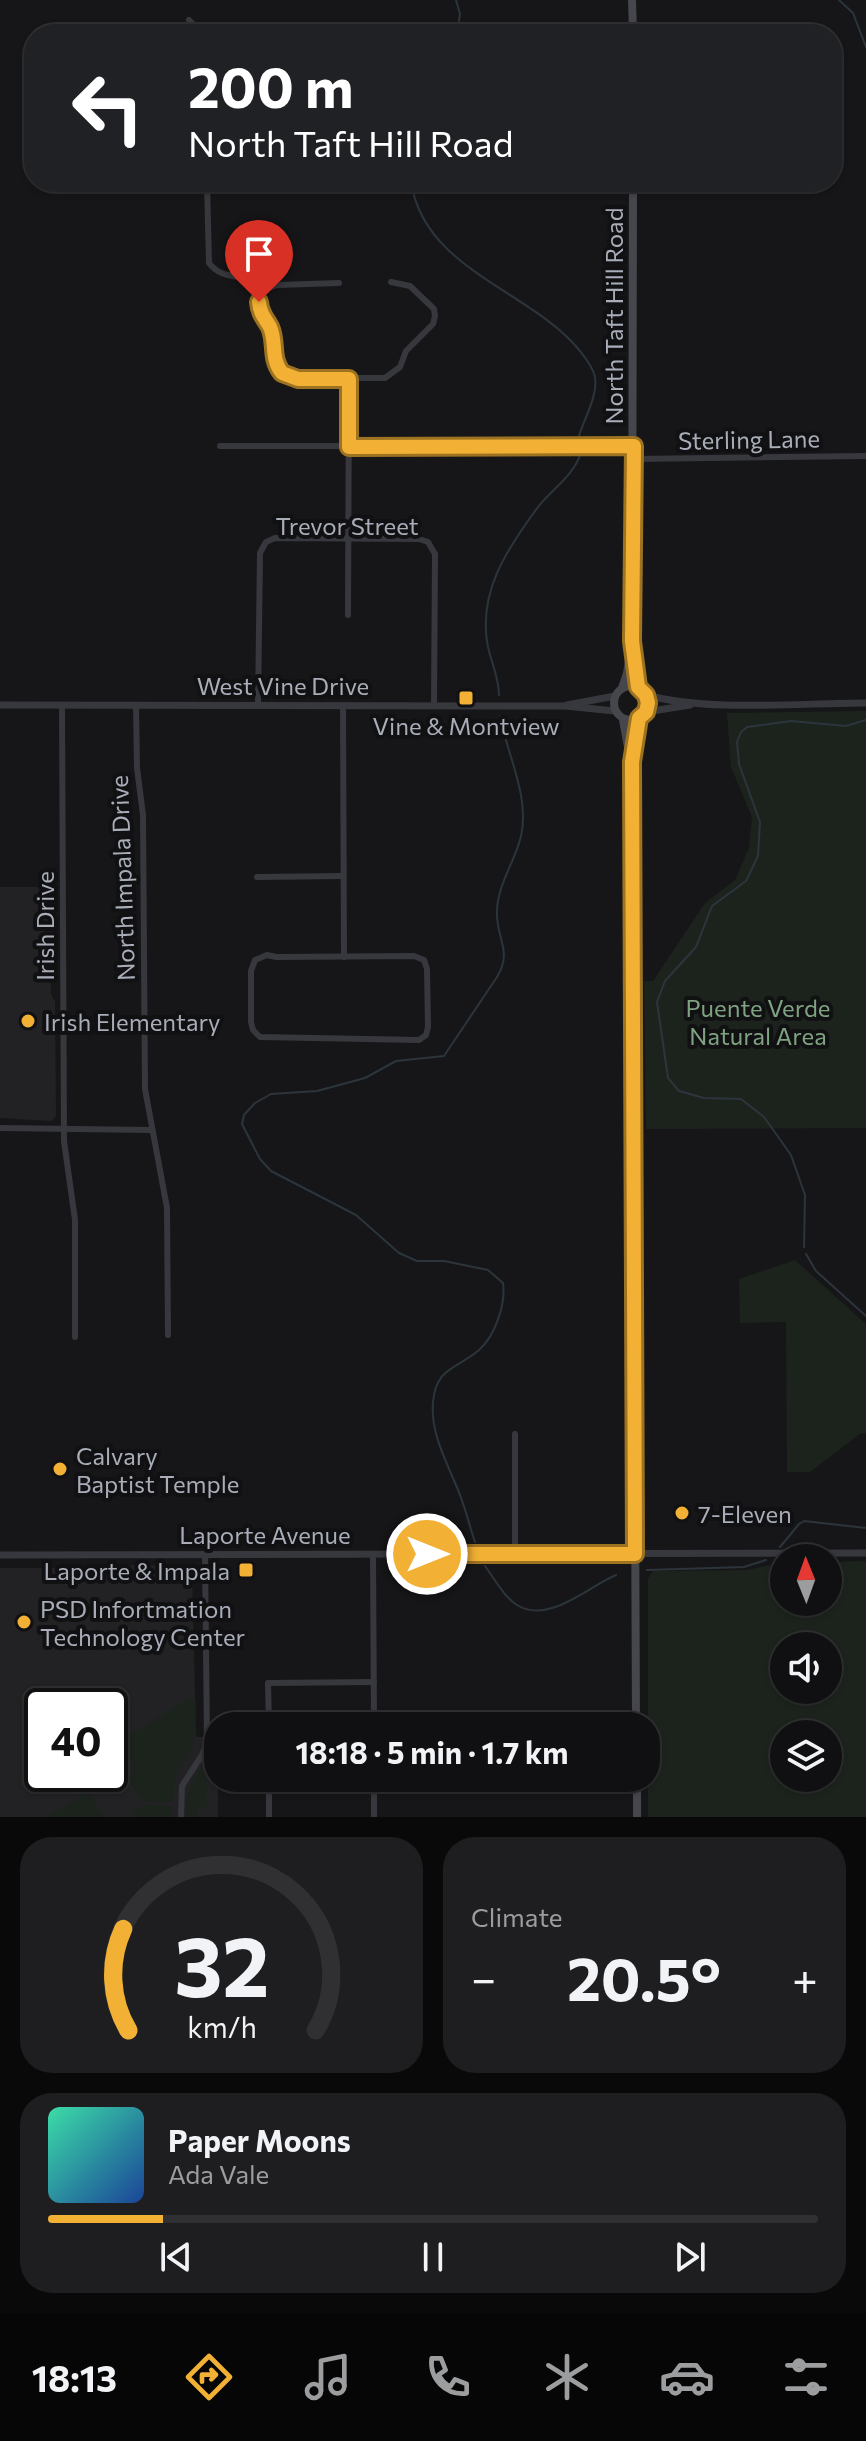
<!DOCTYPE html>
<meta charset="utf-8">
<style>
body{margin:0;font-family:Commissioner,sans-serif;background:#1e1e20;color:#f1f3f6;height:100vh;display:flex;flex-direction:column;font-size:30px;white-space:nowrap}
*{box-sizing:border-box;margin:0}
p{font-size:26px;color:#9c9d9f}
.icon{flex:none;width:44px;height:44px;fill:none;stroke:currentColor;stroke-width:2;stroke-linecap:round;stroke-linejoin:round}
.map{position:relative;height:1817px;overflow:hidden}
.details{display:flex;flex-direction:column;gap:20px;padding:20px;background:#09090a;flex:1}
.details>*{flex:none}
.guide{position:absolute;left:24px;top:24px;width:818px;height:168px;border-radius:32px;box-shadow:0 2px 6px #0004,0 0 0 2px #303032;background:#202124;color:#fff;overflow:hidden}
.needle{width:52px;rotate:359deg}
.buttons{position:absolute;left:770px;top:1544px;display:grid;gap:16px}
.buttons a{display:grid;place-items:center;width:72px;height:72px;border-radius:50%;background:#101012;box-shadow:0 2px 6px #0004,0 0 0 2px #303032;font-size:40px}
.speed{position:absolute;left:24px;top:1688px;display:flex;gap:16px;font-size:40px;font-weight:700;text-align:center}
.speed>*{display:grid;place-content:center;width:104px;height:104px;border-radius:50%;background:#101012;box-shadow:0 2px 6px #0004,0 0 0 2px #303032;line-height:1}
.speed .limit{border:4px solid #111;border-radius:12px;background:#fff;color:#111}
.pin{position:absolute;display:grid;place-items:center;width:68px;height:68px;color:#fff;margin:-82px -34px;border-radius:50% 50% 50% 0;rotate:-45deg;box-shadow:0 0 8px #0007}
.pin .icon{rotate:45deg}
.me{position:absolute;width:88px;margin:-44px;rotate:90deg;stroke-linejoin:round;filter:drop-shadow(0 0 6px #0008)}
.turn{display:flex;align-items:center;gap:28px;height:168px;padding:0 32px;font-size:36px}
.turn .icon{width:104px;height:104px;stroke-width:2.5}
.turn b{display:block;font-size:56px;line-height:68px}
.big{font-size:60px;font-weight:700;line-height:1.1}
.details .tile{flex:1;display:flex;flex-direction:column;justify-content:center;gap:12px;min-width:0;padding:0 28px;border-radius:32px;background:#1e1e20}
.details .dial{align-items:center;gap:0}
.dial svg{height:208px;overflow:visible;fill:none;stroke:#303032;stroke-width:7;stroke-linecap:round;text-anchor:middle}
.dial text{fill:#f1f3f6;stroke:none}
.song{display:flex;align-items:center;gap:24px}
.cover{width:96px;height:96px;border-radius:12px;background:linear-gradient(135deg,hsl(160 70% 55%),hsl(220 70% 35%))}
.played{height:8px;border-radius:4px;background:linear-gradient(90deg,#f2b134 15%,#303032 15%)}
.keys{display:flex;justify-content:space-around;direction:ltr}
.heat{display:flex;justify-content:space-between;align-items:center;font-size:44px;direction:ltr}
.details .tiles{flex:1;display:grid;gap:20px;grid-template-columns:1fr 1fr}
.tile:last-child{grid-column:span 2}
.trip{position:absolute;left:204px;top:1712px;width:456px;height:80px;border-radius:32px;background:#101012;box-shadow:0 2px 6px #0004,0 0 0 2px #303032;font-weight:700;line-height:80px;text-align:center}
.dock{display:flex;height:128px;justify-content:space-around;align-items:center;background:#060607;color:#9c9d9f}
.dock .icon{width:56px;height:56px}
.dock .on{color:#f2b134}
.dock b{font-size:36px;color:#f1f3f6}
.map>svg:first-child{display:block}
.built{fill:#222225;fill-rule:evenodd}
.green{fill:#1c231d;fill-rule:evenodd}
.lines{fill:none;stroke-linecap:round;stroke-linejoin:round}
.stream{stroke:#2c353c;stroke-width:2}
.minor{stroke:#37383d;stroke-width:6}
.tertiary{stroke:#37383d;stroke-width:7}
.secondary{stroke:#45474d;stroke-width:8}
.route-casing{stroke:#9d7322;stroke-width:20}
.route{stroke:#f2b134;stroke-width:14}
.poi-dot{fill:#f2b134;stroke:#111113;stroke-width:3}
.labels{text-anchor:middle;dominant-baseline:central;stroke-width:8;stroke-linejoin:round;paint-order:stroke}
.street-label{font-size:24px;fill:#a8adb8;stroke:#111113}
.poi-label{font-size:24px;fill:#a8adb8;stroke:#111113;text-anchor:start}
.park-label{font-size:24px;fill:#7fa381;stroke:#111113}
</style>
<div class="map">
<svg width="866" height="1817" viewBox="0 0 866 1817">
<rect width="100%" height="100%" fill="#161618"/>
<g class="built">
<path d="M 0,887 L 54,887 L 54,934 L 50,934 L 51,994 L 55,1001 L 56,1116 L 51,1121 L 0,1118 Z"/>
<path d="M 120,1565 L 189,1566 L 192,1569 L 196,1737 L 218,1737 L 218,1817 L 0,1817 L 0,1568 L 114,1568 ZM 42,1706 L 110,1706 L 110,1774 L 42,1774 Z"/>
</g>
<g class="green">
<path d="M 866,711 L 866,1128 L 646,1129 L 644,981 L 653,981 L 705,903 L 735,880 L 749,848 L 752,817 L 731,767 L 727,713 Z"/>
<path d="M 795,1260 L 866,1324 L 866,1433 L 861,1433 L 810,1472 L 787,1472 L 786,1322 L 740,1323 L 739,1279 Z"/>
<path d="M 866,1561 L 866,1817 L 648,1817 L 648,1578 L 653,1571 L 747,1570 L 784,1562 L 784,1602 L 828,1602 L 828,1562 ZM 828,1646 L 828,1690 L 784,1690 L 784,1646 ZM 828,1734 L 828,1778 L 784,1778 L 784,1734 Z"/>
<path d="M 190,1698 L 196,1700 L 194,1746 L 176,1776 L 172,1802 L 143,1801 L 125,1775 L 134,1768 L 117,1743 Z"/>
<path d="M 206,1763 L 207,1808 L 199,1808 L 197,1817 L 187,1817 C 183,1796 191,1778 206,1763 Z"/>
<path d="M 88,1791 L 105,1817 L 47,1817 Z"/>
<path d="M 143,1805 L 171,1805 L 172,1817 L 137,1817 L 133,1811 Z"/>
</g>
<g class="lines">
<g class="stream">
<path d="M 456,0 L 460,14 L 457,34"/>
<path d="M 839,0 L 853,13 L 866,47"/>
<path d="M 411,182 C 425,271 531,290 580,351 C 586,359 593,367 595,377 C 598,397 584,418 579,436"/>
<path d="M 499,695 C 499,679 492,664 488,647 C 477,593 507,549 538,507 C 552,489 573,476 580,455"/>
<path d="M 804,1247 L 805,1195 L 791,1155 L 764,1117 L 741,1099 L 704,1098 L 679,1091 L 668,1078 L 657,1002 L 665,981 L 696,947 L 712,906 L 746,881 L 758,856 L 760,822 L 739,764 L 737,742 L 741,732 L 747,727 L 791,721 L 846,726 L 866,720"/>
<path d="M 806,1254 L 816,1271 L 866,1316"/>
<path d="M 475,1542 C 470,1527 466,1511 460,1495 C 449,1466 430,1435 433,1402 C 436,1367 457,1369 479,1350 C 495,1336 506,1304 503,1283 L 488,1270 L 444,1261 L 417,1261 L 399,1253 L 356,1215 L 271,1171 L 260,1159 L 242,1124 L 244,1115 L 255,1103 L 271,1094 L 317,1091 L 365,1078 L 396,1061 L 444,1056 L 497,977 C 513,951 496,939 497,912 C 497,885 515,862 521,836 C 530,797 507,754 500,716"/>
<path d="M 780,1547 L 799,1524 L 804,1521 L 866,1528"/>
<path d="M 485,1566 C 494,1578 504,1597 517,1605 C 548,1625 589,1586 616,1575"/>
<path d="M 647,1570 L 744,1567 L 766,1560"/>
</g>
<g class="minor">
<path d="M 189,20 L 202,34"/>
<path d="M 207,182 L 209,263 C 224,283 246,270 266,290"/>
<path d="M 339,283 L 277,285 C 242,296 268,315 272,332 C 276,352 270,366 290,378 L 385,378 L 400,367 L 406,351 L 433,324 L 435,316 L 434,309 L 410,286 L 391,282"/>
<path d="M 220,446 L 634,446"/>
<path d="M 634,459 L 866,456"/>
<path d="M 348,615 L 349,379"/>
<path d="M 62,705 L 64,1141 L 75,1220 L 75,1337"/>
<path d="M 136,705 L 137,768 L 143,815 L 145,1089 L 167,1208 L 168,1335"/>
<path d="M 258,706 L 260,553 L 266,542 L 275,538 L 419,539 L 428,542 L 435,554 L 434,706"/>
<path d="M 343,706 L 344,957"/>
<path d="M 257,877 L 343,876"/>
<path d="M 267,955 L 276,957 L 414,956 L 424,960 L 427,969 L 428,1027 L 426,1035 L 419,1040 L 260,1037 L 253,1030 L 251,1022 L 251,971 L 255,960 Z"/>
<path d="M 0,1128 L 151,1130"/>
<path d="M 373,1554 L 374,1726"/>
<path d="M 515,1554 L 515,1434"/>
<path d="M 269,1726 L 268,1683 L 374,1682"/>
<path d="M 269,1778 L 269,1817"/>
<path d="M 374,1778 L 374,1817"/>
<path d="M 181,1817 L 182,1786 L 202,1755 L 207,1742 L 205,1554"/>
</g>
<g class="tertiary">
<path d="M 646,695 C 709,712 799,703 866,703"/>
<path d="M 0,705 L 565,706 L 615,711"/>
<path d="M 567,705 L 615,696"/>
<path d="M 646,712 L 690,705"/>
<path d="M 0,1555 L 866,1553"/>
</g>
<g class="secondary">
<path d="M 632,0 L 633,34"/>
<path d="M 633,646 L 638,687"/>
<circle cx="631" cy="703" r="17"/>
<path d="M 622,688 L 627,673 L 632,641 L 633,182"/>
<path d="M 623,720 L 630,758"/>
<path d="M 636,1726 L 632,762 L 639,718"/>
<path d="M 637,1778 L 637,1817"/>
</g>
</g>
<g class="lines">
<g class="route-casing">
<path id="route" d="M 259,302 C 260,314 265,318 270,327 C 277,343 270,358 282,373 L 298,379 L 349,379 L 349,447 L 634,446 L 632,641 L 638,687 L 646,695 L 648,703 L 646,712 L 639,718 L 632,762 L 635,1554 L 427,1554"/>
</g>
<use href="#route" class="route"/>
</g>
<g class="poi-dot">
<rect x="458" y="690" width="16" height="16" rx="4"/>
<circle cx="28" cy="1021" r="8"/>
<circle cx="60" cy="1469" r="8"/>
<circle cx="682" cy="1513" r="8"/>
<rect x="238" y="1562" width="16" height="16" rx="4"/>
<circle cx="24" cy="1622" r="8"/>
</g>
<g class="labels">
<g class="street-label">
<text transform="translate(613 316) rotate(-90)">North Taft Hill Road</text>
<text transform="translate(749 439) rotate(-1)">Sterling Lane</text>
<text x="347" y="525">Trevor Street</text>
<text x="283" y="685">West Vine Drive</text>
<text transform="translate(122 878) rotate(-92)">North Impala Drive</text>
<text transform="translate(44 926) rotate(-90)">Irish Drive</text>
<text x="265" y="1534">Laporte Avenue</text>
</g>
<g class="poi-label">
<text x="466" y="725" text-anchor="middle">Vine &amp; Montview</text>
<text x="44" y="1021">Irish Elementary</text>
<text x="76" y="1455">Calvary<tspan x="76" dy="28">Baptist Temple</tspan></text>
<text x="698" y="1513">7-Eleven</text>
<text x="230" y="1570" text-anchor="end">Laporte &amp; Impala</text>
<text x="40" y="1608">PSD Infortmation<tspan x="40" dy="28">Technology Center</tspan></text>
</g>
<g class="park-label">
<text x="758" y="1007">Puente Verde<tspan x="758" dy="28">Natural Area</tspan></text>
</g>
</g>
</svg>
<div class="buttons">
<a><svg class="needle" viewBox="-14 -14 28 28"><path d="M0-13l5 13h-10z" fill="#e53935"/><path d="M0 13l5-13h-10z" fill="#9c9d9f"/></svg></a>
<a><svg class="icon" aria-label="sound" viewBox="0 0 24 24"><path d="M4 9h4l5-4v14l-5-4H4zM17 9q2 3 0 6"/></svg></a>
<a><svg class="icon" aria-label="layers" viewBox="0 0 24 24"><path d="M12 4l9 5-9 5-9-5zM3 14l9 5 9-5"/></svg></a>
</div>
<div class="speed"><div class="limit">40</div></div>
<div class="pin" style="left:259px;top:302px;background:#d93025"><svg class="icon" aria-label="arrive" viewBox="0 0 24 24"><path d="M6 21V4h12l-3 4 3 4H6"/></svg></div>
<svg class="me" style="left:427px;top:1554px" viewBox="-20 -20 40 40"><circle r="17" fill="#f2b134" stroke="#fff" stroke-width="3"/><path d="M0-11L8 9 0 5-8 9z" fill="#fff"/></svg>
<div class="trip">18:18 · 5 min · 1.7 km</div>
<div class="guide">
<div class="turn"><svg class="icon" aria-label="left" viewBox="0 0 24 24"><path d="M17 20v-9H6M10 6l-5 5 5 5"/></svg><div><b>200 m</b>North Taft Hill Road</div></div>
</div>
</div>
<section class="details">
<div class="tiles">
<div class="tile dial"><svg viewBox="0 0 100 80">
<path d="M14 69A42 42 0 1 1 86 69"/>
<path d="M14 69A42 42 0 0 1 12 30" stroke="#f2b134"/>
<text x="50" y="56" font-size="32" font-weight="700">32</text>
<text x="50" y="72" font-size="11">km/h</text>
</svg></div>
<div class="tile"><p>Climate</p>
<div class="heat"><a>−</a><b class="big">20.5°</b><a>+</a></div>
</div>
<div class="tile">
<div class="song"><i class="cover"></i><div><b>Paper Moons</b><p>Ada Vale</p></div></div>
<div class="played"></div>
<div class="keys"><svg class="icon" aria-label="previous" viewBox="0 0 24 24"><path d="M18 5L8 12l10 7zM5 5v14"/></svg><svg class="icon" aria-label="pause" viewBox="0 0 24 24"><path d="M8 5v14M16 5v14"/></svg><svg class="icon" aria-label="next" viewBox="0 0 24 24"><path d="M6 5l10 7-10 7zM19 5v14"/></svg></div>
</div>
</div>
</section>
<nav class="dock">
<b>18:13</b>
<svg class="icon on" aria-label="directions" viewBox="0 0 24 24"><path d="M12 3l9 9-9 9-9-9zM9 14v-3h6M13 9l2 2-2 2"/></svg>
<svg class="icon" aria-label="music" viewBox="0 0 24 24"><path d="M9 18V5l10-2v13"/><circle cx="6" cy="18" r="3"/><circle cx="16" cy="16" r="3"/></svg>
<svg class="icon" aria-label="phone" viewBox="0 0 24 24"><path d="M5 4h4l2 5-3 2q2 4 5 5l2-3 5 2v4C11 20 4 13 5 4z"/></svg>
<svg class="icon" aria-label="climate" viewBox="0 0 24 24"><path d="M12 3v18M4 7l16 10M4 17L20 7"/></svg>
<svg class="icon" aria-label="car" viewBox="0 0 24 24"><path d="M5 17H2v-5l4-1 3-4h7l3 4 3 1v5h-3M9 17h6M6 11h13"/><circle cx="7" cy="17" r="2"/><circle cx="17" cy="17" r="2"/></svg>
<svg class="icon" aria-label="filters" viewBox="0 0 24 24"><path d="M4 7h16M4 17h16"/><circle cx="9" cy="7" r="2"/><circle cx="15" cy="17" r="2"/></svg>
</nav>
